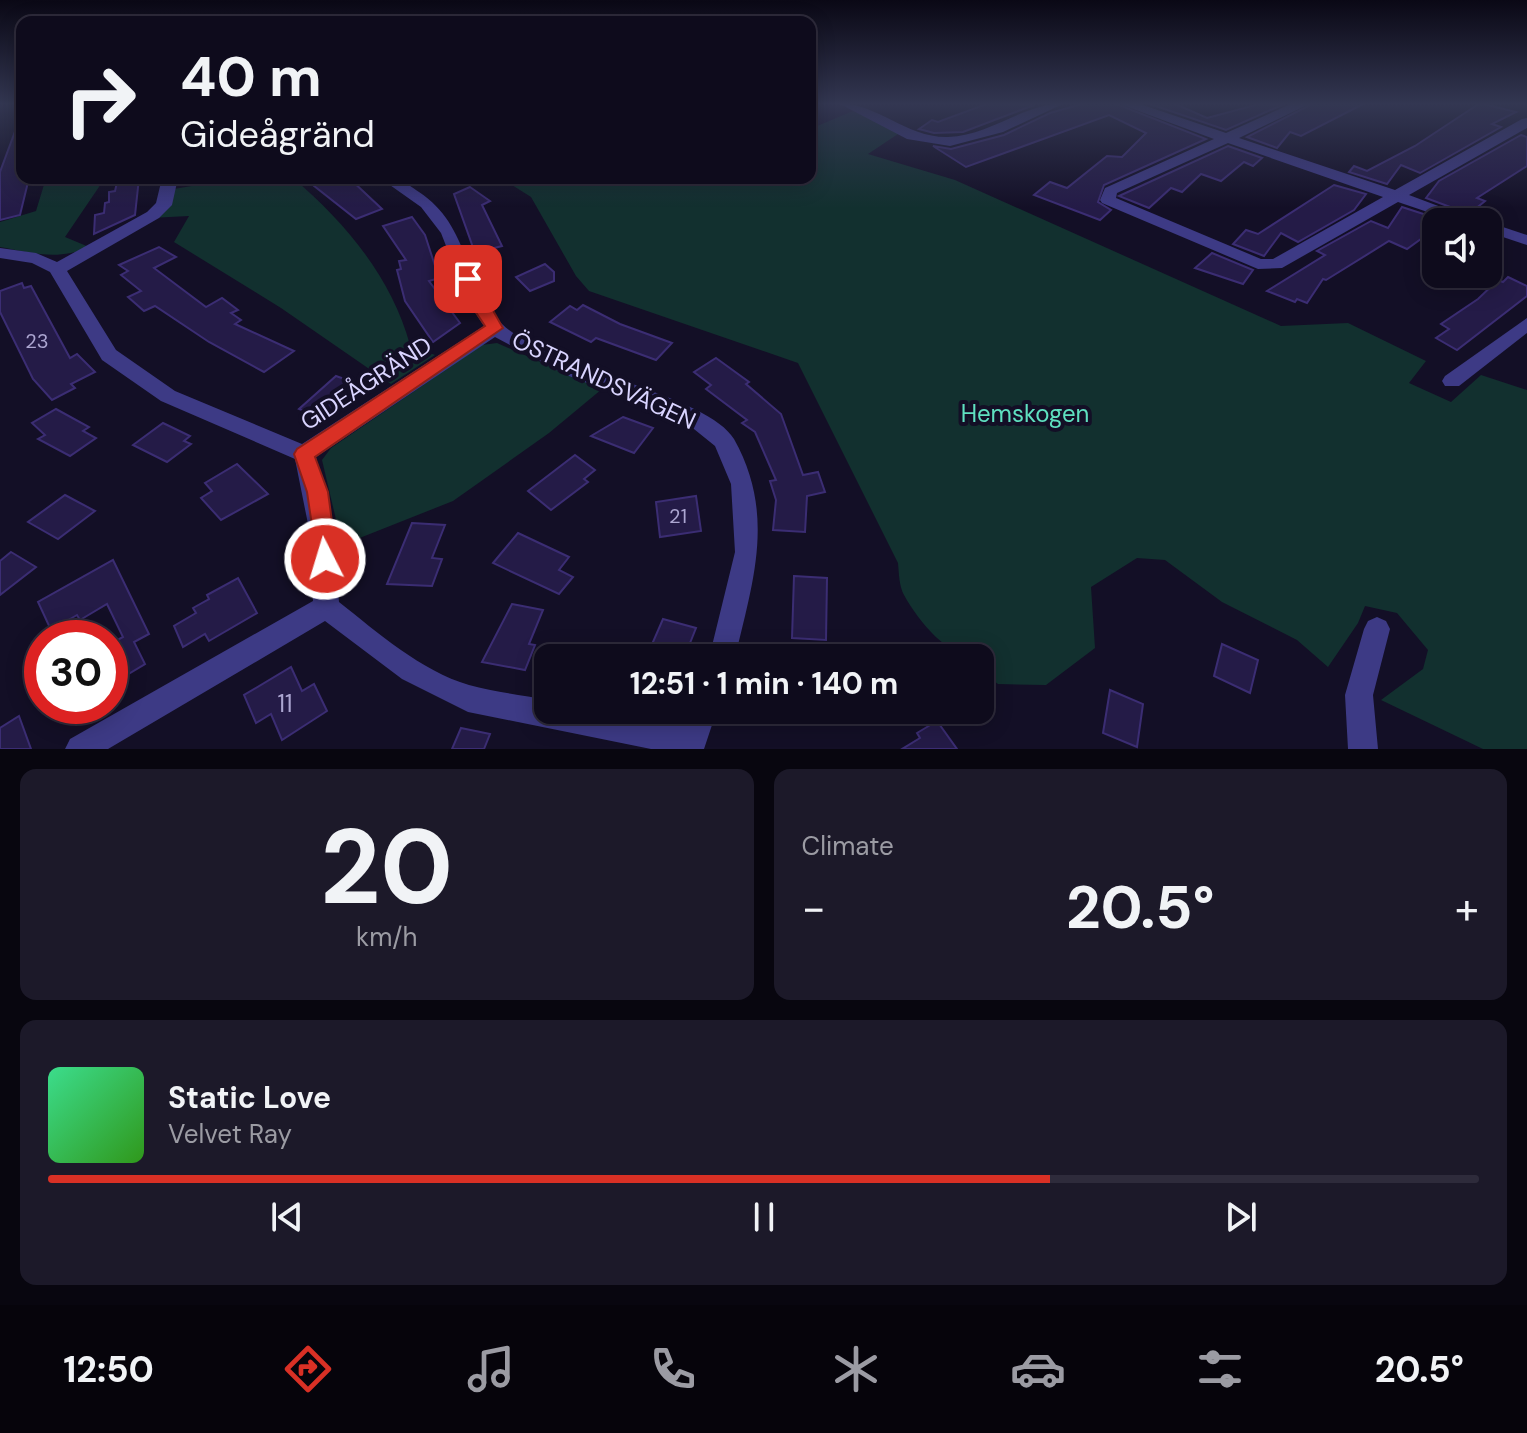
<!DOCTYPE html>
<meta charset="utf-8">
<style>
body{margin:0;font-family:"DM Sans",sans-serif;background:#1c1929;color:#f1f3f6;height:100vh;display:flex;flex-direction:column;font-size:30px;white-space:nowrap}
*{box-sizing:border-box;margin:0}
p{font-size:26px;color:#9b9ba3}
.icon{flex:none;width:44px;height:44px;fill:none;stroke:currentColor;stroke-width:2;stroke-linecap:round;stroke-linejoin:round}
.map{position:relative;height:749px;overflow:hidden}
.details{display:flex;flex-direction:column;gap:20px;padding:20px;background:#08060f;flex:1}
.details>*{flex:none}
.banner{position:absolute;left:16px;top:16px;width:800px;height:168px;border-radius:16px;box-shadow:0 4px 20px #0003,0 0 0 2px #2e2b3b;background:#0e0b1c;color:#f1f3f6;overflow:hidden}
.tools{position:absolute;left:1422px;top:208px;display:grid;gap:16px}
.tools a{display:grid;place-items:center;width:80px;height:80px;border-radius:16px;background:#0e0b1c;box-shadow:0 4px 20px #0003,0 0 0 2px #2e2b3b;font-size:40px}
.speed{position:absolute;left:24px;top:620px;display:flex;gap:16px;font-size:40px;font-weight:700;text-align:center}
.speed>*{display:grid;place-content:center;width:104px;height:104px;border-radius:50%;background:#0e0b1c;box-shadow:0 4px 20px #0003,0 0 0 2px #2e2b3b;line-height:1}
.speed .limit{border:12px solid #d22;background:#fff;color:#111}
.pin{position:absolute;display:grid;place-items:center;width:68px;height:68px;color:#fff;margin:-34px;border-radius:16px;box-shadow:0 4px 12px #0006}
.me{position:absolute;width:88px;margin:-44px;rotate:355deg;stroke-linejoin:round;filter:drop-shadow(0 0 6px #0008)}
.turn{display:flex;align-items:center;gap:28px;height:168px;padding:0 32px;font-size:36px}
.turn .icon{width:104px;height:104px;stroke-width:2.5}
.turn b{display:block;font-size:56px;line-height:68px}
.big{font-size:60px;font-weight:700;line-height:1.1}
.details .tile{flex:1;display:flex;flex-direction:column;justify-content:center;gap:12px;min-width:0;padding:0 28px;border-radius:16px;background:#1c1929}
.details .dial{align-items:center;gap:0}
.dial b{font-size:104px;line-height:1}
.song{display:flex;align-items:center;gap:24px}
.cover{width:96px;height:96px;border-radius:12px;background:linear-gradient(135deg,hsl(150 70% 55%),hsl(110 70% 35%))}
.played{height:8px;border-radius:4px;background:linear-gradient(90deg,#d93025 70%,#2e2b3b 70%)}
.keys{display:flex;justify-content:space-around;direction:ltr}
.heat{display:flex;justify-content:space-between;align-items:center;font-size:44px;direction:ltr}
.details .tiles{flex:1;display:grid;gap:20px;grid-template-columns:1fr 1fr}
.tile:last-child{grid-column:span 2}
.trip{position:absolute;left:534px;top:644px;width:460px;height:80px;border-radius:16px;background:#0e0b1c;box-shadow:0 4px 20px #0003,0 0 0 2px #2e2b3b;font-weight:700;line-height:80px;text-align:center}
.tabs{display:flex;height:128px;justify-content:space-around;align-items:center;background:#06040b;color:#9b9ba3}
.tabs .icon{width:56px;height:56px}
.tabs .on{color:#d93025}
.tabs b{font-size:36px;color:#f1f3f6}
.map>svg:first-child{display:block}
.green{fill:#12302f}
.building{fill:#241b47;stroke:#3b2d73;stroke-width:2}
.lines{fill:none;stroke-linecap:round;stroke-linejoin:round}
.street{fill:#3d3a85;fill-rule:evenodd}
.route{fill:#d93025;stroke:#8d1f18;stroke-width:2}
.labels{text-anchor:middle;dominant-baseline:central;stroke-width:8;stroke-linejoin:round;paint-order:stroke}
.number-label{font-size:20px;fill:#aca6d1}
.street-label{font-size:24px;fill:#d9d4ff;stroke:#130f26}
.park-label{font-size:24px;fill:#5fe0c0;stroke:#130f26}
.near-number-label{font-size:24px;fill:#aca6d1}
</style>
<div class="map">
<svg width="1527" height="749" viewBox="0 0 1527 749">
<rect width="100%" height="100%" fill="#130f26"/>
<g class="green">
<path d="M 853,111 L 901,132 L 868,154 L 955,180 L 1281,326 L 1348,323 L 1426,361 L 1409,383 L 1451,402 L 1481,375 L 1527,390 L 1527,749 L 1483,749 L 1381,700 L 1423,669 L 1428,650 L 1397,613 L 1365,606 L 1358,623 L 1328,667 L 1297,640 L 1222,602 L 1165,560 L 1137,558 L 1091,587 L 1095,648 L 1046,685 L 998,684 L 980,671 L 980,658 C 948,658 919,622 904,595 C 899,586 899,573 898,563 L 798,363 L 589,291 L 576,276 L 531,197 L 501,178 L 810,178 L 810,129 Z"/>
<path d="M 46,178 L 105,178 L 65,237 L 89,247 C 58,261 33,253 0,247 L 0,222 L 36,211 Z"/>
<path d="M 238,178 L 293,178 C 345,222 392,278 410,345 L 435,355 L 391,384 L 281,308 L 174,242 L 189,216 L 150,218 L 174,189 Z"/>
<path d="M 497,343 L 602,389 L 549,433 L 453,501 L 342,545 L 322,460 L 331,448 L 482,345 Z"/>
</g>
<g class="building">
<path d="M 989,103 L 1034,105 L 963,132 L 934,133 L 919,129 L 932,120 L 938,122 Z"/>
<path d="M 1085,103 L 1114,103 L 1206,139 L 1104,185 L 1098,202 L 1111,210 L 1100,220 L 1034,195 L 1050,182 L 1067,188 L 1107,156 L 1122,157 L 1146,133 L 1109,115 L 966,167 L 933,146 L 951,149 L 1004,135 L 1050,113 Z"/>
<path d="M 1147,103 L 1173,103 L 1207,118 L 1263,103 L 1282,105 L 1226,130 Z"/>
<path d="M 1314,103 L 1365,103 L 1301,136 L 1290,132 L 1277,148 L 1247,137 Z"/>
<path d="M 1480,103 L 1516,112 L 1492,124 L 1501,127 L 1420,173 L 1401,165 L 1387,184 L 1349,172 L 1354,166 L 1367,171 L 1415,146 Z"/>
<path d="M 20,118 L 22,178 L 29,178 L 20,215 L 0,220 L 0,172 Z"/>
<path d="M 1521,135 L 1527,137 L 1527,166 L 1477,198 L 1485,201 L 1469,214 L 1426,198 L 1439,181 Z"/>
<path d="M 1228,146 L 1262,158 L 1253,166 L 1244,162 L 1221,181 L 1201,174 L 1182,192 L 1171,188 L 1149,208 L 1119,196 Z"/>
<path d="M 118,178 L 139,178 L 135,215 L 94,234 L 95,215 L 104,213 L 105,203 L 109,202 L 109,192 L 115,191 Z"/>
<path d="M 304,178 L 349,178 L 382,209 L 356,219 Z"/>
<path d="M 1334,185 L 1366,194 L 1354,210 L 1298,242 L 1281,233 L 1264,256 L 1233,244 L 1246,230 L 1258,234 Z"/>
<path d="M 470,187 L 490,201 L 482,205 L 502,246 L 475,253 L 454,194 Z"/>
<path d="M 1402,207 L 1448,222 L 1436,222 L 1436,228 L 1407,249 L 1389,241 L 1326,280 L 1323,279 L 1307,303 L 1297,299 L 1295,302 L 1267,291 L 1325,255 L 1317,251 L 1371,221 L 1388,228 Z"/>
<path d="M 412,217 L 425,235 L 439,278 L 429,281 L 460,323 L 433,342 L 405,301 L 397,270 L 401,269 L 399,261 L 406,260 L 383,226 Z"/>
<path d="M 159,247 L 176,257 L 154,268 L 206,307 L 222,298 L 238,310 L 231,313 L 241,320 L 235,324 L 294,351 L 264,372 L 209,342 L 155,306 L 144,311 L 128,297 L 141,291 L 121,275 L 128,271 L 119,265 Z"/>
<path d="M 1212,253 L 1253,270 L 1243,284 L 1195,268 Z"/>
<path d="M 545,264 L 554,272 L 554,281 L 530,291 L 516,277 Z"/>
<path d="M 1508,277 L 1527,286 L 1527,296 L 1457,350 L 1436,338 L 1449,329 L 1441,324 L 1478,299 L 1498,280 L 1503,282 Z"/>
<path d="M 22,283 L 24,288 L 31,286 L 70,358 L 77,354 L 95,372 L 71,384 L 75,388 L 52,400 L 33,379 L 0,312 L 0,291 Z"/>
<path d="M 583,305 L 620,324 L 672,343 L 656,360 L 596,338 L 591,342 L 550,322 L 570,306 L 577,310 Z"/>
<path d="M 716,358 L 749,382 L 746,384 L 781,414 L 803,475 L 818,472 L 825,492 L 807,496 L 805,532 L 773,530 L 776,500 L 770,481 L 776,480 L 755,432 L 742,423 L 747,420 L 706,389 L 711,385 L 694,372 Z"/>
<path d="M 336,376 L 364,386 L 322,418 L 299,409 Z"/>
<path d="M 56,409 L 89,427 L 83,431 L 96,438 L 70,456 L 38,439 L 45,435 L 32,423 Z"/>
<path d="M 623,417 L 653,428 L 634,453 L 591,436 Z"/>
<path d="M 163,423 L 190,436 L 184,441 L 191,444 L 167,462 L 133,445 Z"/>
<path d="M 575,455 L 595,470 L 584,479 L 588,482 L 551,510 L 528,491 Z"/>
<path d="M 237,464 L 268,494 L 221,520 L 201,498 L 212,491 L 205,483 Z"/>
<path d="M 65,495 L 95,511 L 58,539 L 28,522 Z"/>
<path d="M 696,496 L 701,531 L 660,537 L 656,502 Z"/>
<path d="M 412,523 L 445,525 L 432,558 L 442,559 L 432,586 L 387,584 Z"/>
<path d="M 518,533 L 569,557 L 559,570 L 573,577 L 559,594 L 493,563 Z"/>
<path d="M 11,552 L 36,567 L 0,595 L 0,561 Z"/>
<path d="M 113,560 L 149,634 L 134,642 L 145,664 L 110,685 L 110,644 L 123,637 L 107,604 L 80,620 L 77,615 L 51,630 L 38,602 Z"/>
<path d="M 794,576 L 827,578 L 826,640 L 792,638 Z"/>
<path d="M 238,578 L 257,613 L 209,641 L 205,634 L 183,647 L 174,626 L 196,613 L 193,608 L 209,599 L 207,595 Z"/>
<path d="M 512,604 L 543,610 L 529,644 L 535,645 L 525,670 L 482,662 Z"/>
<path d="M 663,619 L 696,628 L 684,658 L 646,658 Z"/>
<path d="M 1222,644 L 1258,660 L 1250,693 L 1214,676 Z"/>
<path d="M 291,667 L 302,691 L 314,684 L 327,711 L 282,740 L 271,714 L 256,723 L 244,695 Z"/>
<path d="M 1110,690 L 1143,704 L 1137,747 L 1103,733 Z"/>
<path d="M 19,716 L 31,749 L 0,749 L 0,728 Z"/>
<path d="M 937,721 L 957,749 L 902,749 L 920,738 L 917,733 Z"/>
<path d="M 461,728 L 490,734 L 484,749 L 452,749 Z"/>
</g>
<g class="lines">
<g class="street">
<path d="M 838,103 C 877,103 907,138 948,137 C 990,136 1024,103 1065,103 L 1003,132 L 950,146 L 907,139 Z"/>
<path d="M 1117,103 L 1137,103 L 1226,133 L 1293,103 L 1311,103 L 1239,138 L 1395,190 L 1522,119 L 1527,118 L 1527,128 L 1409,195 L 1481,222 L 1457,222 L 1398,202 L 1282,268 L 1258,269 L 1102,203 L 1100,200 L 1105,188 L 1214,139 ZM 1228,143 L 1383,197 L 1273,259 L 1261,259 L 1116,198 L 1117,193 Z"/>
<path d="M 162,178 L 178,178 L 172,205 L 159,218 L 67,271 L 116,350 L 175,391 L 302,444 L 484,326 L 468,302 L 441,233 L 421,207 L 380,178 C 398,178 405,182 419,192 C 472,227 463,287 502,324 C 549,369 708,394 734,439 C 776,514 753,581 735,658 L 709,658 L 735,552 L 731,484 L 715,446 L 684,421 L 564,374 L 495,337 L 316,457 L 333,529 L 339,602 C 377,632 421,671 469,685 C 494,692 522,695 548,700 L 548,710 L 599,710 L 683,726 L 689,710 L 717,710 L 704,749 L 651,749 L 468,712 L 402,679 L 325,621 L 108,749 L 65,749 L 70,739 L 313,601 L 309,529 L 295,459 L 161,401 L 102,360 L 50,272 L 32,263 L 0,258 L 0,248 L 36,253 L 57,262 L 147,212 L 156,203 Z"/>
<path d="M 1488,222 L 1527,235 L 1527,245 L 1488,232 Z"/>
<path d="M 1527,318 L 1527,333 L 1459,386 L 1445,386 L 1442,381 L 1445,376 Z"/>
<path d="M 1377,617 L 1386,621 L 1390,629 L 1373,695 L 1378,749 L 1348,749 L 1345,695 L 1364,629 L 1368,621 Z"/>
</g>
</g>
<linearGradient id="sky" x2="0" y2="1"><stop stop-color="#0a0815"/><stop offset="0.5" stop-color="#333752"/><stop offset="1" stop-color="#333752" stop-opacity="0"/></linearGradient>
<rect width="1527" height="208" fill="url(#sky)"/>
<path class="route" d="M 468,274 C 476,277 496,317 503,328 L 315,457 L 328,492 L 337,559 L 333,566 L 318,566 L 307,492 L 294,454 L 297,449 L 485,326 L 469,302 L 460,279 Z"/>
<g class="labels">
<g class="number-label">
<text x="37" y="341">23</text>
<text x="678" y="516">21</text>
</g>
<g class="street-label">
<text transform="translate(604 380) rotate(25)">ÖSTRANDSVÄGEN</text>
<text transform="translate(366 383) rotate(-33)">GIDEÅGRÄND</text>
</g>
<g class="park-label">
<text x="1025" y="413">Hemskogen</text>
</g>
<g class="near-number-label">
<text x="285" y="703">11</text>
</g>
</g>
</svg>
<div class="tools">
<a><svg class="icon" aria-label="sound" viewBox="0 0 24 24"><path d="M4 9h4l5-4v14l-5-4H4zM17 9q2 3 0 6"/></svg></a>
</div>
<div class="speed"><div class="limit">30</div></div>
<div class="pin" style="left:468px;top:279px;background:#d93025"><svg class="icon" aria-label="arrive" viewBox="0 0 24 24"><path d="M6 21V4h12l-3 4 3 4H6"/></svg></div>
<svg class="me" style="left:325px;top:559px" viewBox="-20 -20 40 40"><circle r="17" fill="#d93025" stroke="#fff" stroke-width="3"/><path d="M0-11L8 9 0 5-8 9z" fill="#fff"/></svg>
<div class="trip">12:51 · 1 min · 140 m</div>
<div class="banner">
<div class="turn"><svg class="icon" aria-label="right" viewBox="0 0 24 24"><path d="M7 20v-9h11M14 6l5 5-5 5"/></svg><div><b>40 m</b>Gideågränd</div></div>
</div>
</div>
<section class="details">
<div class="tiles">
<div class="tile dial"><b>20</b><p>km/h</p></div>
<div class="tile"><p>Climate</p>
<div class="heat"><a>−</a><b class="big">20.5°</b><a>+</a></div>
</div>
<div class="tile">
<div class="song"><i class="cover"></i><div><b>Static Love</b><p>Velvet Ray</p></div></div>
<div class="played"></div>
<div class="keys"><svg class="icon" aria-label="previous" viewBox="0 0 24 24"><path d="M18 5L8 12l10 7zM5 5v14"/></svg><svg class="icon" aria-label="pause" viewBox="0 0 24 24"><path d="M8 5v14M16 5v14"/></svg><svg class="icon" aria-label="next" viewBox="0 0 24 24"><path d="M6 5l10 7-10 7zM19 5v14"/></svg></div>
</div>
</div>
</section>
<nav class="tabs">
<b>12:50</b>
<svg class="icon on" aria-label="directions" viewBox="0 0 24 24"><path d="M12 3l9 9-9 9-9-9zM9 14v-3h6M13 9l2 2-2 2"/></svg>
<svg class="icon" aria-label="music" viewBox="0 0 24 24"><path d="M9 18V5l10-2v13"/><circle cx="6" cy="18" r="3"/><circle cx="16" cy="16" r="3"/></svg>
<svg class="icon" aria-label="phone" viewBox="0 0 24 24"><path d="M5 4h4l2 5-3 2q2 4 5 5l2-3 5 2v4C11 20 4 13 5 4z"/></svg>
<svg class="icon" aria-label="climate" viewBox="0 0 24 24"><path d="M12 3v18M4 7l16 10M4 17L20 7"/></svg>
<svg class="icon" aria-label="car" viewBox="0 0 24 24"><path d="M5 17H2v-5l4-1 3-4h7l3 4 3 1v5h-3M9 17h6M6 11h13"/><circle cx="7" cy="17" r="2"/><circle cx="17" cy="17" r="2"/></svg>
<svg class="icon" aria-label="filters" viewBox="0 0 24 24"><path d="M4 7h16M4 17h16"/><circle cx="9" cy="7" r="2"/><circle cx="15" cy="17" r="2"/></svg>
<b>20.5°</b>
</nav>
